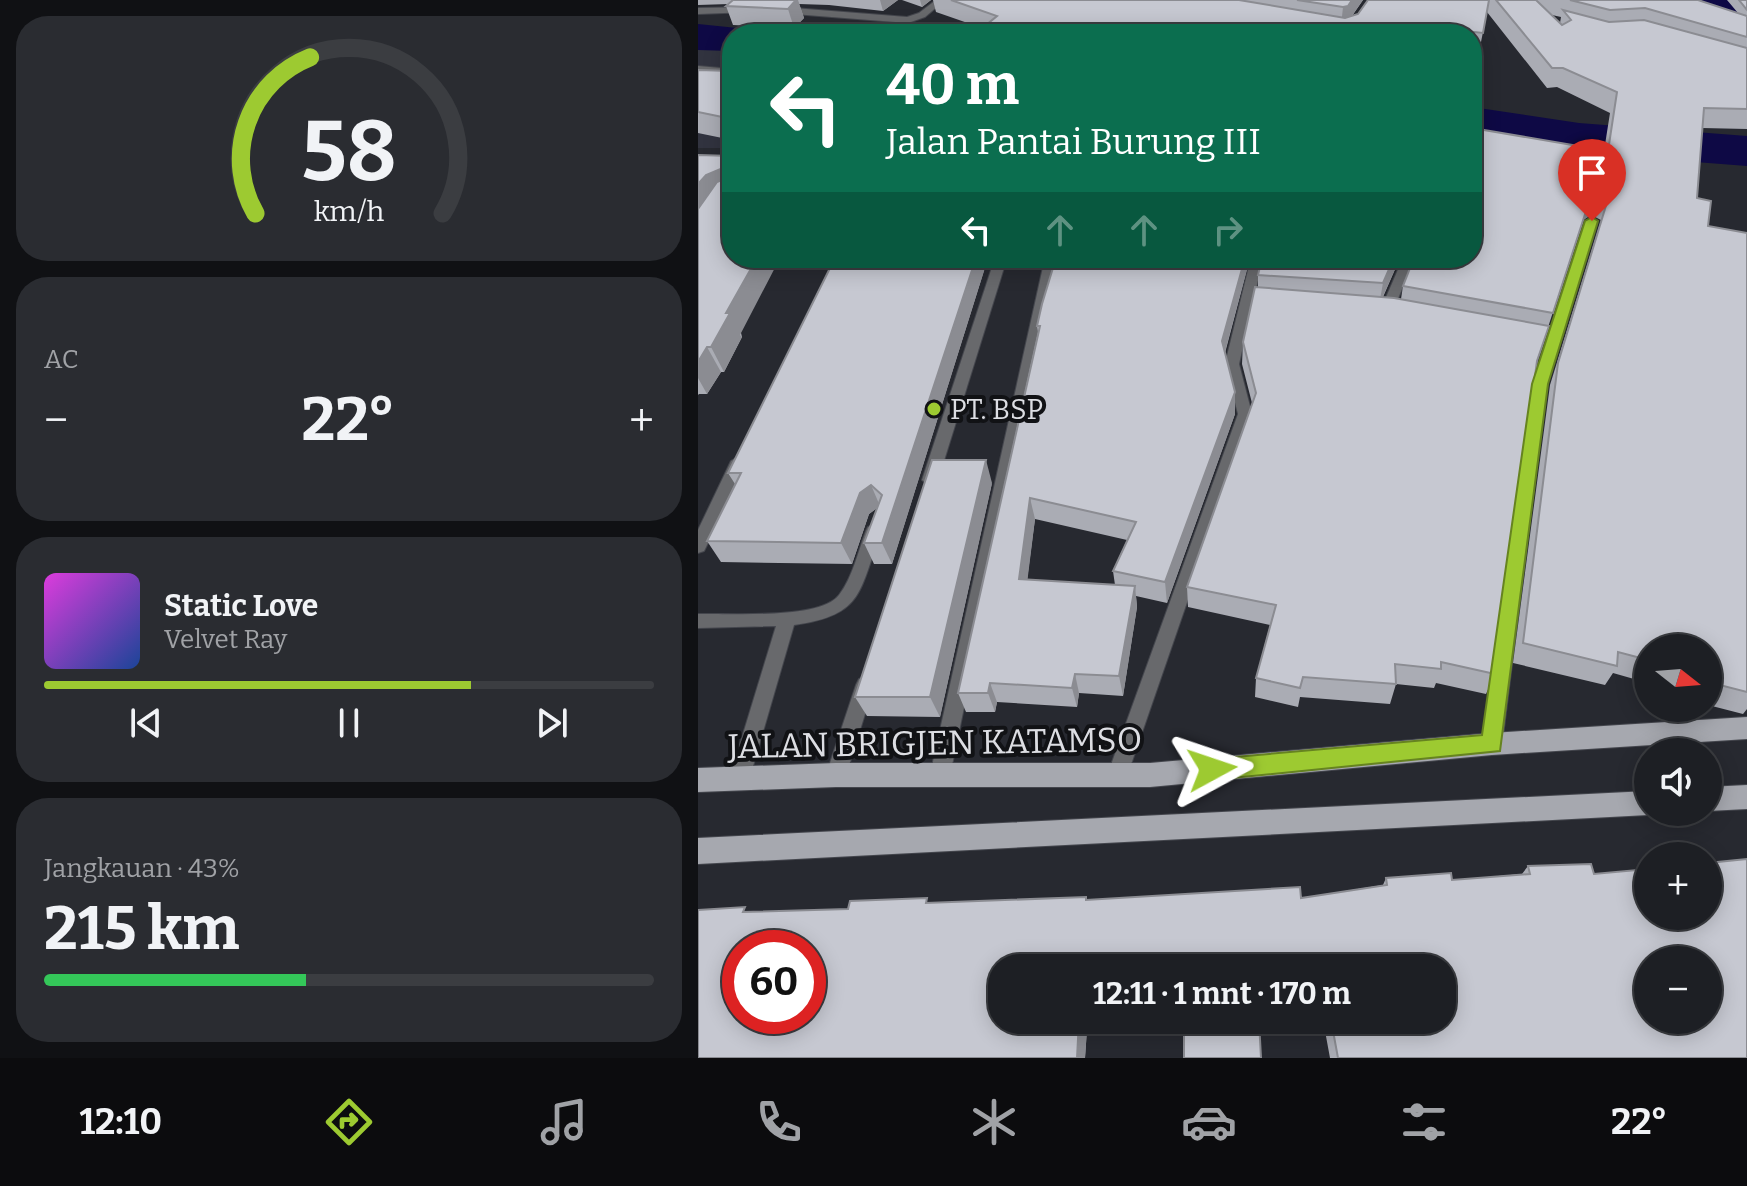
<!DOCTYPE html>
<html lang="id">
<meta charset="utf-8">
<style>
body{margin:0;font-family:Bitter,serif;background:#2a2c31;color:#f1f3f6;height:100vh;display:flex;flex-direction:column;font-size:30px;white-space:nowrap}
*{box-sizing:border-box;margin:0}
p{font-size:26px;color:#a0a2a6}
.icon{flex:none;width:44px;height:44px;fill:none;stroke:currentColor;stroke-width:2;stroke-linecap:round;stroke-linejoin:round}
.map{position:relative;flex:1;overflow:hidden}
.details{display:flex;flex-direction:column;gap:16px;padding:16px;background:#101114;width:698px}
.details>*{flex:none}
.guide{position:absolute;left:24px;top:24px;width:760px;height:244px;border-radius:32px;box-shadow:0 4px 20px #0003,0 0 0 2px #3b3d41;background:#0b6e4f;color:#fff;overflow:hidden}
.needle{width:52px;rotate:107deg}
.tools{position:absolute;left:936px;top:634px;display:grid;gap:16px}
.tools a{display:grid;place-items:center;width:88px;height:88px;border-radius:50%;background:#1d1f24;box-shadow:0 4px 20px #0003,0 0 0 2px #3b3d41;font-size:40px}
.speed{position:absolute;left:24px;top:930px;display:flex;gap:16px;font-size:40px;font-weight:700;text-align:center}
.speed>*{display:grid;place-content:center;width:104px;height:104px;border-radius:50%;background:#1d1f24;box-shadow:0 4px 20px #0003,0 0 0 2px #3b3d41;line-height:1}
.speed .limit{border:12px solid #d22;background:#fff;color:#111}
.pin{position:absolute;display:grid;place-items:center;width:68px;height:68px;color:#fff;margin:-82px -34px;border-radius:50% 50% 50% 0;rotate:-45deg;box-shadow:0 0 8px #0007}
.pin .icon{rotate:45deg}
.me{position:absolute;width:88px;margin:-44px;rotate:85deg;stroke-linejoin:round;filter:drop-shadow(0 0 6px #0008)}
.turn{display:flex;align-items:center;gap:28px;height:168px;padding:0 32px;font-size:36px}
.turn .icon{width:104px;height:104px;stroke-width:2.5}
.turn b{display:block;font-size:56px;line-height:68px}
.lanes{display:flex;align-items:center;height:76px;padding:0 32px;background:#0003;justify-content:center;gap:40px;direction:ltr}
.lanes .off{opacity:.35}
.big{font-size:60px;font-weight:700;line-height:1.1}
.details .tile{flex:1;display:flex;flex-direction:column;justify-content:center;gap:12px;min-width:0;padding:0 28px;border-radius:32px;background:#2a2c31}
.details .dial{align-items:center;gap:0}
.dial svg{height:208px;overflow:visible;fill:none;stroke:#3b3d41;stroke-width:7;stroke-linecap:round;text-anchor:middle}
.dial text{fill:#f1f3f6;stroke:none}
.song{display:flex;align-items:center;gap:24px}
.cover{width:96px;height:96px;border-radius:12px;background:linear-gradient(135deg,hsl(300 70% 55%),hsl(220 70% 35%))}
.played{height:8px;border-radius:4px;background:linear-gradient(90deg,#9dca31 70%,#3b3d41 70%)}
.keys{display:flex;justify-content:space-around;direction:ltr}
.heat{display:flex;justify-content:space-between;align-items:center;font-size:44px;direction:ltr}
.charge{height:12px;border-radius:6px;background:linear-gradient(90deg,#34c759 43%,#3b3d41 0)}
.trip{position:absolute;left:290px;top:954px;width:468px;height:80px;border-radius:32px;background:#1d1f24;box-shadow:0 4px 20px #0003,0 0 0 2px #3b3d41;font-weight:700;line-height:80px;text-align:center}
.tabs{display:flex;height:128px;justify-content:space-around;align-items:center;background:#0c0c0e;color:#a0a2a6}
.tabs .icon{width:56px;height:56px}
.tabs .current{color:#9dca31}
.tabs b{font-size:36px;color:#f1f3f6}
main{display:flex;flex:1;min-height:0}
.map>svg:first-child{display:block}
.built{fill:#31333f}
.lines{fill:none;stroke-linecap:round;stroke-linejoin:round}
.river{fill:#0e0945;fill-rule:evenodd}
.service-casing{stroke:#44464d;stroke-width:2}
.minor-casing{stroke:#44464d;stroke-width:2}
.primary-casing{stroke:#44464d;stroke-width:2}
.service{fill:#68696c;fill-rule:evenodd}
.minor{fill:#68696c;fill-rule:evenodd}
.primary{fill:#a6a8af;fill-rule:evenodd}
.wall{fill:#aaacb4;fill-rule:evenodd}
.shaded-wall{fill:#8b8c92}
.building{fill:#c6c8d1;stroke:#8b8c92;stroke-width:2;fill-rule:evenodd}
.route{fill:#9dca31;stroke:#668320;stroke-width:2}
.poi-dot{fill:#9dca31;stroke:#111215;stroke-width:3}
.labels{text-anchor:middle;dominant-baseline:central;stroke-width:8;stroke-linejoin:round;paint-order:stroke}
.poi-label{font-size:28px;fill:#dddee3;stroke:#111215;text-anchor:start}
.near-street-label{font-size:34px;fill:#dddee3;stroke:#111215}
</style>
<main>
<section class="details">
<div class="tile dial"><svg viewBox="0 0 100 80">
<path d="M14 69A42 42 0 1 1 86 69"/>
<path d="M14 69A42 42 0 0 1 35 9" stroke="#9dca31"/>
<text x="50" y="56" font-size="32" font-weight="700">58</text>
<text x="50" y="72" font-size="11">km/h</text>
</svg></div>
<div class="tile"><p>AC</p>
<div class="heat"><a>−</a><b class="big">22°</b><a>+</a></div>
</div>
<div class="tile">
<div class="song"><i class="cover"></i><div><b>Static Love</b><p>Velvet Ray</p></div></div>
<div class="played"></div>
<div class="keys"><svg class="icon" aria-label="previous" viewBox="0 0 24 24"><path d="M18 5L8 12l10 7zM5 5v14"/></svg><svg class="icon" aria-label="pause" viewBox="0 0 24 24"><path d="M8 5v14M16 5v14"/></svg><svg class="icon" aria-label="next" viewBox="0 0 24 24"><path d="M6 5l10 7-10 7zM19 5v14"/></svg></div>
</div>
<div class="tile"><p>Jangkauan · 43%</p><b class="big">215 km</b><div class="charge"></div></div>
</section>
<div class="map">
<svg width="1049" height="1058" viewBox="0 0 1049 1058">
<rect width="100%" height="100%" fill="#272930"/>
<path class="built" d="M 0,41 L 34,43 L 34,148 L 0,148 Z"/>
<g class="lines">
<g class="river">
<path d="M 995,0 L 1049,0 L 1049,20 L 1001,9 Z"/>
<path d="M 0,24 L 49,29 L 53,34 L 34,34 L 34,51 L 0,50 Z"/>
<path d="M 774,107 L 881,123 L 1049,136 L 1049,166 L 881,153 L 774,137 Z"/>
</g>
<g class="service-casing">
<g id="service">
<path d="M 0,66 L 34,69 L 34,75 L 0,72 Z"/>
<path d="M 41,456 L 49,461 L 8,547 L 6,551 L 0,553 L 0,530 L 33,461 Z"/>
<path d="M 176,525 L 182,527 L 184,531 C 160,590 168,615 96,625 L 51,780 L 48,787 L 41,789 L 34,787 L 31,780 L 78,626 L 0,628 L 0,614 C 31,613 122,620 141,595 C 155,577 160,551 168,531 L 170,527 Z"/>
</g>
</g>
<g class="minor-casing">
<g id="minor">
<path d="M 238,0 L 247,0 L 227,17 L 210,23 L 83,13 L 79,10 L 83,7 L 209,17 L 221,13 Z"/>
<path d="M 55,7 L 56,9 L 52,12 L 0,14 L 0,8 Z"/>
<path d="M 894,218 L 900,221 L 849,384 L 804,744 L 801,750 L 794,753 L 787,750 L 784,744 L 835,384 L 888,221 Z"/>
<path d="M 297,258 L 309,258 L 240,480 L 232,486 L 224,480 Z"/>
<path d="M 347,258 L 359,258 L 252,775 L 249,782 L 242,784 L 235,782 L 232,775 Z"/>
<path d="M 553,258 L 565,258 L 541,364 L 554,414 L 429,776 L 426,783 L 419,785 L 412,783 L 409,776 L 540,414 L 527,364 Z"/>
<path d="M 705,258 L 717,258 L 696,308 L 700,313 L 694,317 L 683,309 Z"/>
<path d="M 167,677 L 173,679 L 176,685 L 148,775 L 145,782 L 138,784 L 131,782 L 128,775 L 158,685 L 161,679 Z"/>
</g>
</g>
<g class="primary-casing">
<g id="primary">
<path d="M 1049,717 L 1049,739 L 794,755 L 452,787 L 138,787 L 0,792 L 0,768 L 138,763 L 452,763 L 794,733 Z"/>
<path d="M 1049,785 L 1049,809 L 1010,811 L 1010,787 Z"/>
<path d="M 950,791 L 950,812 L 958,812 L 950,815 L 0,864 L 0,838 Z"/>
</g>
</g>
<use href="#service" class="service"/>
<use href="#minor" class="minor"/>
<use href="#primary" class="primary"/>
</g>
<g class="wall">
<path d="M 0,0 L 200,0 L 185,11 L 131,5 L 101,4 L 106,18 L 96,28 L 35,25 L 28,6 L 31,4 L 0,5 Z"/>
<path d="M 204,0 L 233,0 L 224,7 Z"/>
<path d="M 235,0 L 665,0 L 654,16 L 660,14 L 670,0 L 1000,0 L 1040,13 L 1029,0 L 1049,0 L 1049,129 L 1004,128 L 999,198 L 1010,226 L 1049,233 L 1049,709 L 1045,714 L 1010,705 L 1010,648 L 950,648 L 950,683 L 915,673 L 907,685 L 815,663 L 852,385 L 903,220 L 893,215 L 885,220 L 839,361 L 797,674 L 788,694 L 738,683 L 736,688 L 698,684 L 692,704 L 602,697 L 600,707 L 557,697 L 558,678 L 572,625 L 490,607 L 489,587 L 554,403 L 544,364 L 545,342 L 560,287 L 560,275 L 564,258 L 702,258 L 685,297 L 703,299 L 705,286 L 906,151 L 912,113 L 859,87 L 849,88 L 789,12 L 781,52 L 774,52 L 774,34 L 277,34 L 284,28 L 238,12 ZM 854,15 L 863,17 L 862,23 Z"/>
<path d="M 0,70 L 34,71 L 34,140 L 0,133 Z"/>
<path d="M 0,155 L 44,337 L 26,372 L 23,372 L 9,394 L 1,394 L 0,395 Z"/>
<path d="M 290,258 L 194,564 L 176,564 L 166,543 L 179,508 L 171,514 L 154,564 L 23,562 L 9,541 L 37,484 L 30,473 Z"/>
<path d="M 358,258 L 552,258 L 527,353 L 537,392 L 537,414 L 469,603 L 438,596 L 439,607 L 425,696 L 381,693 L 379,707 L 299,702 L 297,712 L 268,712 L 260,693 L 340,332 L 339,326 ZM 337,519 L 429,540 L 415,571 L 417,585 L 329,580 Z"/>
<path d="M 294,483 L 242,717 L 169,716 L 157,697 Z"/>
<path d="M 830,866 L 896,874 L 1049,1058 L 632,1058 L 625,1020 L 744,1020 L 744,968 L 304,1020 L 561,1020 L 486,1023 L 389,1029 L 387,1058 L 0,1058 L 52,912 L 150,909 L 232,903 L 603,898 L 685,885 L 688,878 L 754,880 L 824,874 Z"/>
</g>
<g class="shaded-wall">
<path d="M 98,0 L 100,0 L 106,18 L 96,28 L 90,9 Z"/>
<path d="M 182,0 L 200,0 L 185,11 Z"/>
<path d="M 222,0 L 233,0 L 224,7 Z"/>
<path d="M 654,0 L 665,0 L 648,24 L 643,26 L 645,7 Z"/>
<path d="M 25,168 L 34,188 L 0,228 L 0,184 L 8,175 Z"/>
<path d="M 900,194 L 893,215 L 885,220 L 892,199 Z"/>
<path d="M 59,258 L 82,258 L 42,335 L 44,337 L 26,372 L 13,347 L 28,313 Z"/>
<path d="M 278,258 L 290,258 L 194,564 L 184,543 Z"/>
<path d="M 547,258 L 552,258 L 524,363 L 524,341 Z"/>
<path d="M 696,258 L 702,258 L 681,305 L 685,283 Z"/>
<path d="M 9,347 L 23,372 L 9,394 L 0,378 L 0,362 Z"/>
<path d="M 537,392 L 537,414 L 469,603 L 467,582 Z"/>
<path d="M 288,460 L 294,483 L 242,717 L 232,697 Z"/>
<path d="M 173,485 L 182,506 L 171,514 L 154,564 L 143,543 L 162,493 Z"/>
<path d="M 332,498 L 337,519 L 327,600 L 321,579 Z"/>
<path d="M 437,586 L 439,607 L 425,696 L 421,676 Z"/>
<path d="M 377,674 L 381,693 L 379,707 L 374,688 Z"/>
<path d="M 292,683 L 299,702 L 297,712 L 290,693 Z"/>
<path d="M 381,1020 L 384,1020 L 389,1029 L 387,1058 L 379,1058 Z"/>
</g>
<g class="building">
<path d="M 35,0 L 98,0 L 90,9 L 28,6 Z"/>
<path d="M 253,0 L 541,0 L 647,18 L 660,14 L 670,0 L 791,0 L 785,33 L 731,27 L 727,34 L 277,34 L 299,16 Z"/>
<path d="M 599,0 L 654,0 L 650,6 L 645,7 Z"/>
<path d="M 798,0 L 838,0 L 864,25 L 873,20 L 865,10 L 911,22 L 946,20 L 1049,48 L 1049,109 L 1006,108 L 999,198 L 1013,201 L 1010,226 L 1049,233 L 1049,692 L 1010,682 L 1010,648 L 950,648 L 950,660 L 920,652 L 919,666 L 825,643 L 860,363 L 910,199 L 900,194 L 892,199 L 855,313 L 705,286 L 716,258 L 774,258 L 774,128 L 910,151 L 919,92 L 865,68 L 854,68 Z"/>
<path d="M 872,0 L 1000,0 L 1049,16 L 1049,37 L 947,8 L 912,10 Z"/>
<path d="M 1041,0 L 1049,0 L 1049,10 Z"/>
<path d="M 0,70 L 34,71 L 34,119 L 0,112 Z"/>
<path d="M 0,155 L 34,156 L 34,258 L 59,258 L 28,313 L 32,313 L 13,347 L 9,347 L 0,362 L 0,209 L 19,182 L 26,179 L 25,168 L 8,175 L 0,184 Z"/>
<path d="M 137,258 L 278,258 L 184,543 L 166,543 L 184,495 L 173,485 L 162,493 L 143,543 L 9,541 L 43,473 L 30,473 Z"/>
<path d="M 358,258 L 547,258 L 524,341 L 537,392 L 467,582 L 415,571 L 438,522 L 332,498 L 321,579 L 437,586 L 421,676 L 377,674 L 374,688 L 292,683 L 290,693 L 260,693 L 342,326 L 339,326 L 344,304 Z"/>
<path d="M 564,258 L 696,258 L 685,283 L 560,275 Z"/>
<path d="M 557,287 L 696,298 L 851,326 L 839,361 L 797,674 L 743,662 L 743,669 L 697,664 L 698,684 L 605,677 L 602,688 L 558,678 L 578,605 L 489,587 L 558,393 L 545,342 Z"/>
<path d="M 234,460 L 288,460 L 232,697 L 157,697 Z"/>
<path d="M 1049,859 L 1049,1058 L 640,1058 L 633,1020 L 744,1020 L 744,968 L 304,968 L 304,1020 L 381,1020 L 379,1058 L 0,1058 L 0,910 L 47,907 L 45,912 L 150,909 L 152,901 L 229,898 L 228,903 L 388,897 L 388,900 L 602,887 L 603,898 L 689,885 L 688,878 L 753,873 L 754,880 L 832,874 L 830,866 L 893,864 L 896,874 L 950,869 L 950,916 L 1010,916 L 1010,863 ZM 42,948 L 110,948 L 110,1016 L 42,1016 ZM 950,960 L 1010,960 L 1010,1020 L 950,1020 Z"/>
<path d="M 486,1020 L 561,1020 L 563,1058 L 486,1058 Z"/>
</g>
<path class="route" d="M 894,217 L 900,221 L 850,384 L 802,751 L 514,780 L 507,777 L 503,769 L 507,762 L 514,759 L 784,735 L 834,384 L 887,221 Z"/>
<circle class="poi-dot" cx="236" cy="409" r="8"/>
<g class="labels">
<g class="poi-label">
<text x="252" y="409">PT. BSP</text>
</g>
<g class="near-street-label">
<text transform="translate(237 743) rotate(-1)">JALAN BRIGJEN KATAMSO</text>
</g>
</g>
</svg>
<div class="tools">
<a><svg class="needle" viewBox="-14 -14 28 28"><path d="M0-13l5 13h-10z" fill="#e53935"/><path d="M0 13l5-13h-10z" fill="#a0a2a6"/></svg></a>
<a><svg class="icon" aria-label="sound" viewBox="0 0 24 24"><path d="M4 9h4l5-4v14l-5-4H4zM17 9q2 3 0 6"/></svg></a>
<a>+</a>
<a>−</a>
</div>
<div class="speed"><div class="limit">60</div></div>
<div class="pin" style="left:894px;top:221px;background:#d93025"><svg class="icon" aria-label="arrive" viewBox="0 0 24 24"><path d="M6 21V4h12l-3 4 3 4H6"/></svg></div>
<svg class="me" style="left:514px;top:769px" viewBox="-20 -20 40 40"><path d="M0-17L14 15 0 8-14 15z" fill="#9dca31" stroke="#fff" stroke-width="4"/></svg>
<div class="trip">12:11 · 1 mnt · 170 m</div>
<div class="guide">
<div class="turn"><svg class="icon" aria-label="left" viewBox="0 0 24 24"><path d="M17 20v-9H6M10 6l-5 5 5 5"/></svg><div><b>40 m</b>Jalan Pantai Burung III</div></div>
<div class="lanes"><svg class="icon" aria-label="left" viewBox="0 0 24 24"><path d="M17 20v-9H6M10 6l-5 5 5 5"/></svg><svg class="icon off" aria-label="ahead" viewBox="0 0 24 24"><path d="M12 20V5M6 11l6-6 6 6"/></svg><svg class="icon off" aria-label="ahead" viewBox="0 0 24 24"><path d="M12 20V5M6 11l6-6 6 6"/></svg><svg class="icon off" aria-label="right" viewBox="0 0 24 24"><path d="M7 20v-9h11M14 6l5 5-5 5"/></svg></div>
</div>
</div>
</main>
<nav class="tabs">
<b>12:10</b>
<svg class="icon current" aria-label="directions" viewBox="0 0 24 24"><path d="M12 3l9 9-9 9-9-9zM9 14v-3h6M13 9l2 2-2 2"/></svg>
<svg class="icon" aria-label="music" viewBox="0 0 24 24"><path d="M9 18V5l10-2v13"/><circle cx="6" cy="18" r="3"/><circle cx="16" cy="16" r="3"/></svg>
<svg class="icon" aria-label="phone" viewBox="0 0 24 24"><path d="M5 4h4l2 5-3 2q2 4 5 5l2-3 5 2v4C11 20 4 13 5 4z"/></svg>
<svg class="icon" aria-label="climate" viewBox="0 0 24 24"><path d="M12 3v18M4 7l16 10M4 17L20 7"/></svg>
<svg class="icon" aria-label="car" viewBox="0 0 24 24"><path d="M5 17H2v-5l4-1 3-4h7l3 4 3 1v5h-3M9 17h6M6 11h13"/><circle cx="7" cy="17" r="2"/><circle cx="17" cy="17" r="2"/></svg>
<svg class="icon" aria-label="filters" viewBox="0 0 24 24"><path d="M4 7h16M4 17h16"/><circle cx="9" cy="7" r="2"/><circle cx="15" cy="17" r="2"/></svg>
<b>22°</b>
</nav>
